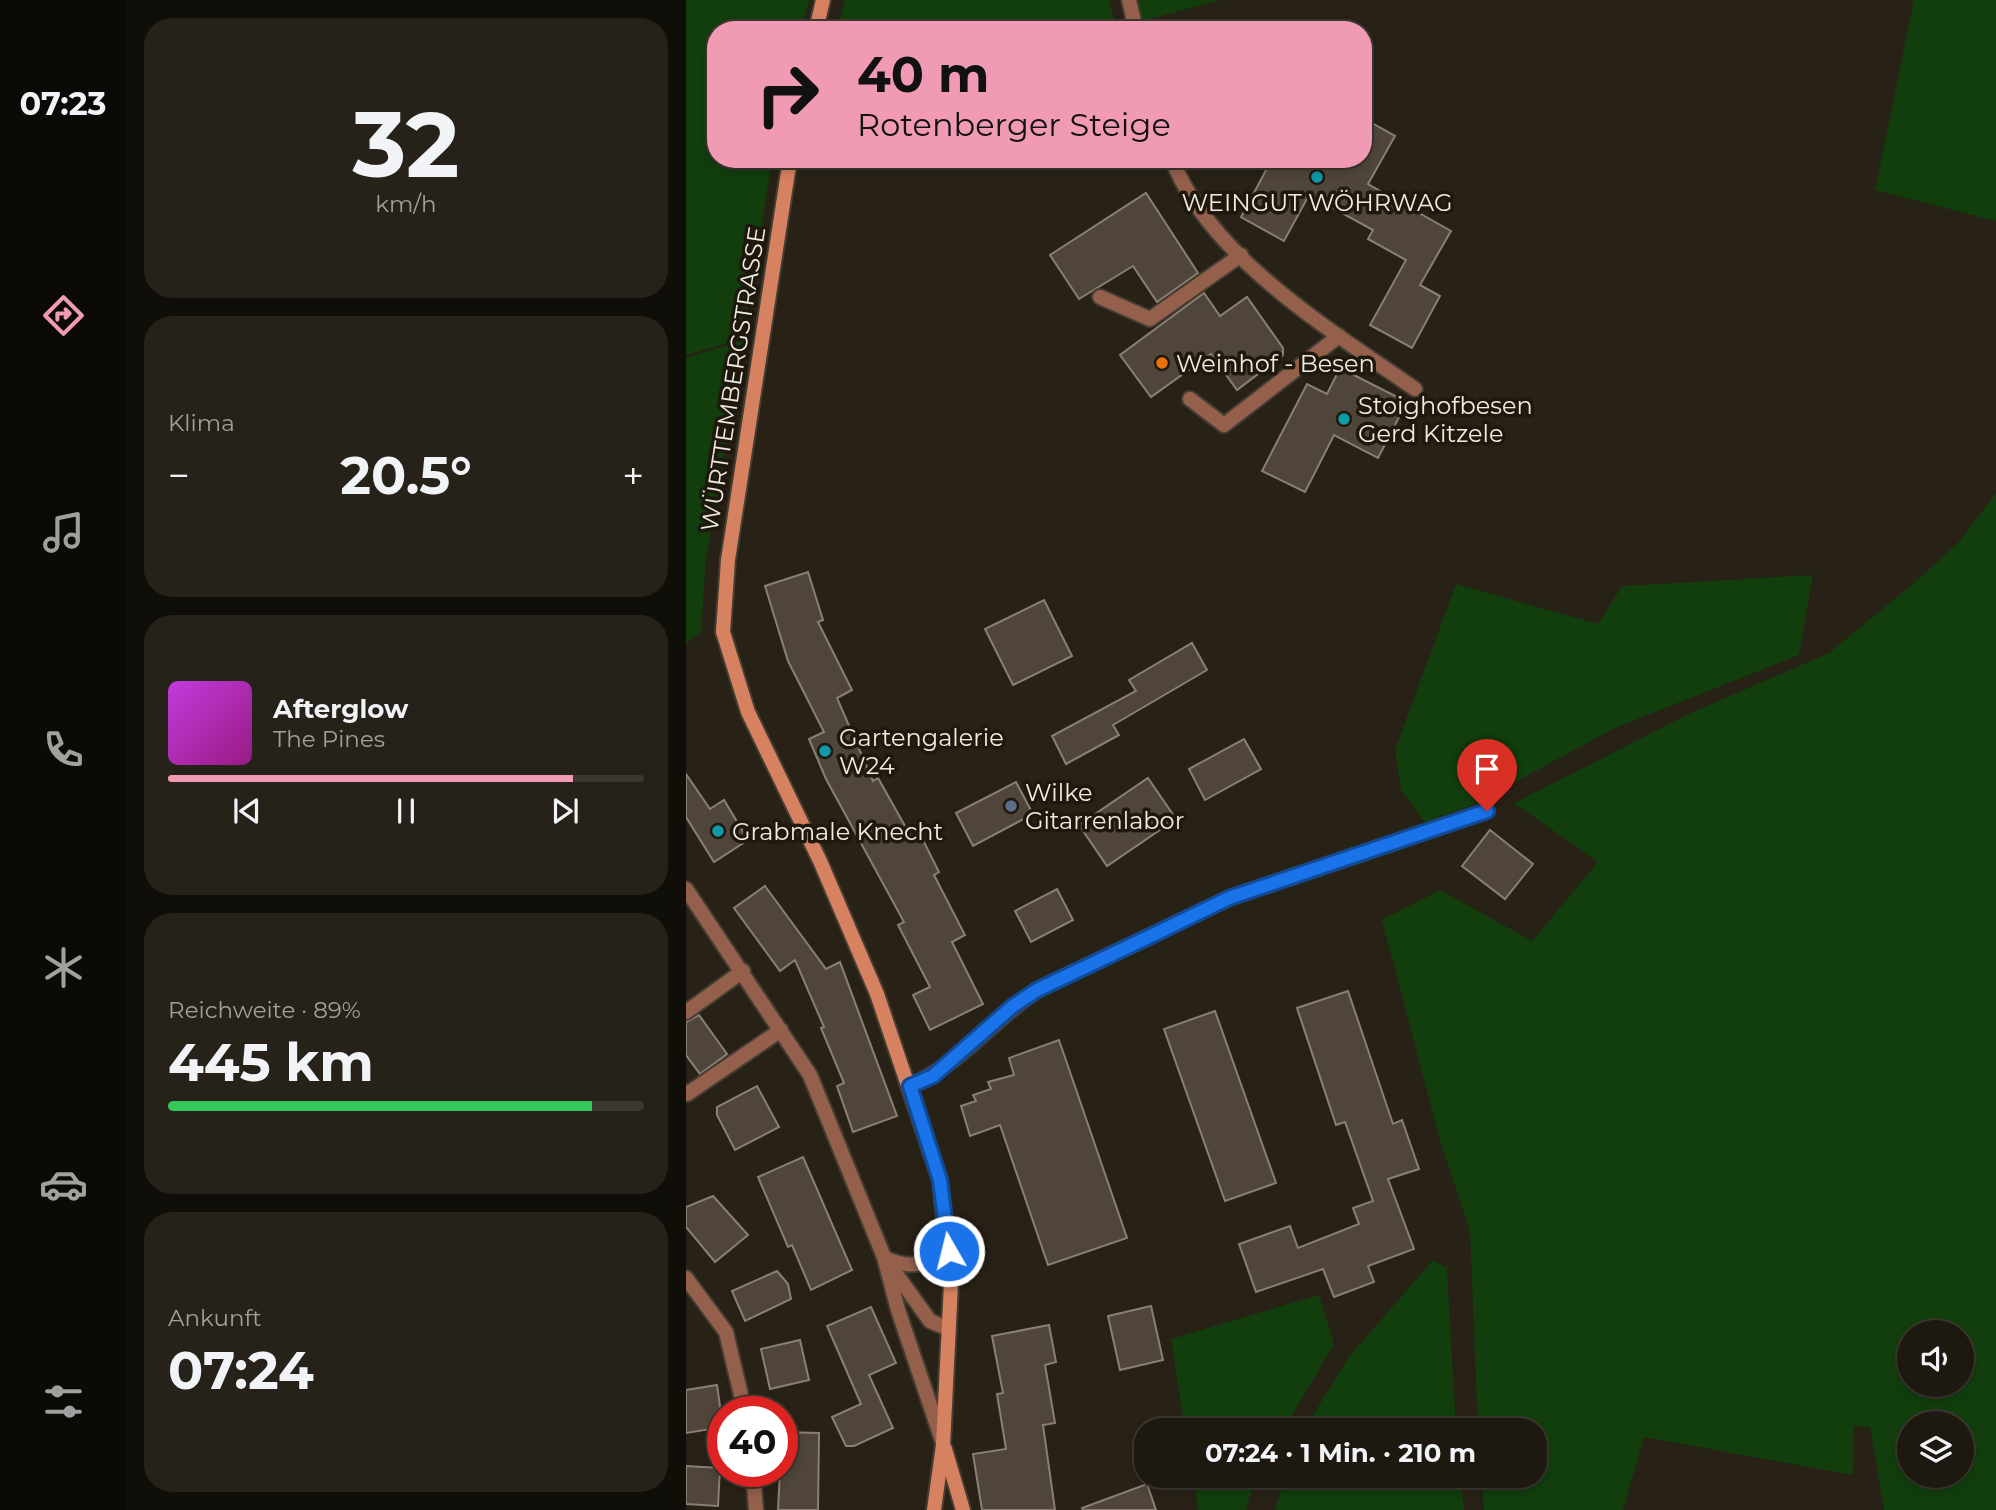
<!DOCTYPE html>
<html lang="de">
<meta charset="utf-8">
<style>
body{margin:0;font-family:Montserrat,sans-serif;background:#262219;color:#f1f3f6;height:100vh;display:flex;flex-direction:column;font-size:26px;white-space:nowrap}
*{box-sizing:border-box;margin:0}
p{font-size:23px;color:#a1a09f}
.icon{flex:none;width:38px;height:38px;fill:none;stroke:currentColor;stroke-width:2;stroke-linecap:round;stroke-linejoin:round}
.map{position:relative;flex:1;overflow:hidden}
.side{display:flex;flex-direction:column;gap:18px;padding:18px;background:#100e09;width:560px}
.side>*{flex:none}
.banner{position:absolute;left:21px;top:21px;width:665px;height:147px;border-radius:28px;box-shadow:0 4px 10px #0003,0 0 0 2px #3c3830;background:#f19ab4;color:#111;overflow:hidden}
.tools{position:absolute;left:1211px;top:1320px;display:grid;gap:14px}
.tools a{display:grid;place-items:center;width:77px;height:77px;border-radius:50%;background:#1e1910;box-shadow:0 4px 10px #0003,0 0 0 2px #3c3830;font-size:35px}
.speed{position:absolute;left:21px;top:1396px;display:flex;gap:14px;font-size:35px;font-weight:700;text-align:center}
.speed>*{display:grid;place-content:center;width:91px;height:91px;border-radius:50%;background:#1e1910;box-shadow:0 4px 10px #0003,0 0 0 2px #3c3830;line-height:1}
.speed .limit{border:10px solid #d22;background:#fff;color:#111}
.pin{position:absolute;display:grid;place-items:center;width:60px;height:60px;color:#fff;margin:-72px -30px;border-radius:50% 50% 50% 0;rotate:-45deg;box-shadow:0 0 7px #0007}
.pin .icon{rotate:45deg}
.me{position:absolute;width:77px;margin:-38px;rotate:352deg;stroke-linejoin:round;filter:drop-shadow(0 0 5px #0008)}
.turn{display:flex;align-items:center;gap:24px;height:147px;padding:0 35px;font-size:32px}
.turn .icon{width:91px;height:91px;stroke-width:2.5}
.turn b{display:block;font-size:49px;line-height:60px}
.big{font-size:52px;font-weight:700;line-height:1.1}
.side .tile{flex:1;display:flex;flex-direction:column;justify-content:center;gap:10px;min-width:0;padding:0 24px;border-radius:28px;background:#262219}
.side .dial{align-items:center;gap:0}
.dial b{font-size:91px;line-height:1}
.song{display:flex;align-items:center;gap:21px}
.cover{width:84px;height:84px;border-radius:10px;background:linear-gradient(135deg,hsl(290 70% 55%),hsl(310 70% 35%))}
.played{height:7px;border-radius:4px;background:linear-gradient(90deg,#f19ab4 85%,#3c3830 85%)}
.keys{display:flex;justify-content:space-around;direction:ltr}
.heat{display:flex;justify-content:space-between;align-items:center;font-size:38px;direction:ltr}
.charge{height:10px;border-radius:5px;background:linear-gradient(90deg,#34c759 89%,#3c3830 0)}
.trip{position:absolute;left:448px;top:1418px;width:413px;height:70px;border-radius:28px;background:#1e1910;box-shadow:0 4px 10px #0003,0 0 0 2px #3c3830;font-weight:700;line-height:70px;text-align:center}
main{display:flex;flex:1;min-height:0}
.dock{display:flex;flex-direction:column;width:126px;justify-content:space-around;align-items:center;background:#0c0a06;color:#a1a09f}
.dock .icon{width:49px;height:49px}
.dock .selected{color:#f19ab4}
.dock b{font-size:32px;color:#f1f3f6}
.map>svg:first-child{display:block}
.green{fill:#113e0c;fill-rule:evenodd}
.building{fill:#4f453a;stroke:#8a7f73;stroke-width:2}
.lines{fill:none;stroke-linecap:round;stroke-linejoin:round}
.lane-casing{stroke:#443d33;stroke-width:18}
.street-casing{stroke:#443d33;stroke-width:18}
.secondary-casing{stroke:#443d33;stroke-width:18}
.lane{stroke:#94604b;stroke-width:14}
.street{stroke:#94604b;stroke-width:14}
.secondary{stroke:#d68260;stroke-width:14}
.route-casing{stroke:#114b97;stroke-width:18}
.route{stroke:#1a73e8;stroke-width:12}
.culture-dot{fill:#0f9aa8;stroke:#1f180d;stroke-width:2.5}
.food-dot{fill:#e8710a;stroke:#1f180d;stroke-width:2.5}
.service-dot{fill:#5c6f8a;stroke:#1f180d;stroke-width:2.5}
.labels{text-anchor:middle;dominant-baseline:central;stroke-width:7;stroke-linejoin:round;paint-order:stroke}
.poi-label{font-size:24px;fill:#efebe3;stroke:#1f180d;text-anchor:start}
.street-label{font-size:24px;fill:#efebe3;stroke:#1f180d}
</style>
<main>
<nav class="dock">
<b>07:23</b>
<svg class="icon selected" aria-label="directions" viewBox="0 0 24 24"><path d="M12 3l9 9-9 9-9-9zM9 14v-3h6M13 9l2 2-2 2"/></svg>
<svg class="icon" aria-label="music" viewBox="0 0 24 24"><path d="M9 18V5l10-2v13"/><circle cx="6" cy="18" r="3"/><circle cx="16" cy="16" r="3"/></svg>
<svg class="icon" aria-label="phone" viewBox="0 0 24 24"><path d="M5 4h4l2 5-3 2q2 4 5 5l2-3 5 2v4C11 20 4 13 5 4z"/></svg>
<svg class="icon" aria-label="climate" viewBox="0 0 24 24"><path d="M12 3v18M4 7l16 10M4 17L20 7"/></svg>
<svg class="icon" aria-label="car" viewBox="0 0 24 24"><path d="M5 17H2v-5l4-1 3-4h7l3 4 3 1v5h-3M9 17h6M6 11h13"/><circle cx="7" cy="17" r="2"/><circle cx="17" cy="17" r="2"/></svg>
<svg class="icon" aria-label="filters" viewBox="0 0 24 24"><path d="M4 7h16M4 17h16"/><circle cx="9" cy="7" r="2"/><circle cx="15" cy="17" r="2"/></svg>
</nav>
<section class="side">
<div class="tile dial"><b>32</b><p>km/h</p></div>
<div class="tile"><p>Klima</p>
<div class="heat"><a>−</a><b class="big">20.5°</b><a>+</a></div>
</div>
<div class="tile">
<div class="song"><i class="cover"></i><div><b>Afterglow</b><p>The Pines</p></div></div>
<div class="played"></div>
<div class="keys"><svg class="icon" aria-label="previous" viewBox="0 0 24 24"><path d="M18 5L8 12l10 7zM5 5v14"/></svg><svg class="icon" aria-label="pause" viewBox="0 0 24 24"><path d="M8 5v14M16 5v14"/></svg><svg class="icon" aria-label="next" viewBox="0 0 24 24"><path d="M6 5l10 7-10 7zM19 5v14"/></svg></div>
</div>
<div class="tile"><p>Reichweite · 89%</p><b class="big">445 km</b><div class="charge"></div></div>
<div class="tile"><p>Ankunft</p><b class="big">07:24</b></div>
</section>
<div class="map">
<svg width="1310" height="1510" viewBox="0 0 1310 1510">
<rect width="100%" height="100%" fill="#282116"/>
<g class="green">
<path d="M 0,0 L 123,0 L 116,30 L 30,30 L 30,159 L 86,159 L 58,338 L 0,355 Z"/>
<path d="M 159,0 L 423,0 L 431,30 L 151,30 Z"/>
<path d="M 450,0 L 534,0 L 456,21 Z"/>
<path d="M 1228,0 L 1310,0 L 1310,221 L 1189,190 Z"/>
<path d="M 58,340 L 20,558 L 15,632 L 0,644 L 0,358 Z"/>
<path d="M 1310,493 L 1310,1510 L 1198,1510 L 1184,1427 L 1168,1426 L 1167,1475 L 958,1437 L 937,1510 L 798,1510 L 795,1475 L 849,1475 L 849,1430 L 792,1430 L 784,1231 L 755,1144 L 696,920 L 754,890 L 846,941 L 912,862 L 828,803 L 1007,712 L 1143,653 L 1229,582 L 1273,542 ZM 1223,1332 L 1276,1332 L 1276,1384 L 1223,1384 ZM 1223,1423 L 1276,1423 L 1276,1475 L 1223,1475 Z"/>
<path d="M 1127,575 L 1113,655 L 929,728 L 787,805 L 739,822 L 715,790 L 709,750 L 770,584 L 912,624 L 936,586 Z"/>
<path d="M 747,1260 L 761,1268 L 770,1430 L 618,1430 L 662,1358 Z"/>
<path d="M 633,1295 L 648,1344 L 597,1430 L 499,1430 L 485,1339 Z"/>
<path d="M 507,1475 L 570,1475 L 560,1510 L 512,1510 Z"/>
<path d="M 600,1475 L 774,1475 L 778,1510 L 589,1510 Z"/>
</g>
<g class="building">
<path d="M 677,118 L 709,136 L 682,184 L 765,231 L 734,285 L 754,296 L 726,348 L 684,325 L 720,260 L 682,239 L 687,230 L 623,195 L 598,241 L 555,217 L 586,159 L 677,159 Z"/>
<path d="M 460,193 L 512,273 L 471,302 L 447,266 L 393,299 L 364,255 Z"/>
<path d="M 518,293 L 534,316 L 561,297 L 597,348 L 597,355 L 551,390 L 525,354 L 465,397 L 434,355 Z"/>
<path d="M 654,368 L 721,402 L 692,458 L 648,435 L 619,492 L 576,471 L 621,384 L 641,394 Z"/>
<path d="M 122,572 L 137,620 L 132,622 L 166,690 L 151,698 L 187,781 L 192,778 L 228,842 L 236,838 L 253,872 L 248,875 L 279,935 L 266,942 L 297,1004 L 244,1030 L 227,995 L 244,987 L 212,925 L 218,922 L 140,779 L 123,739 L 138,732 L 102,661 L 79,586 Z"/>
<path d="M 358,600 L 386,656 L 327,685 L 299,629 Z"/>
<path d="M 506,643 L 521,670 L 427,725 L 433,735 L 380,764 L 366,736 L 450,691 L 443,680 Z"/>
<path d="M 558,739 L 575,769 L 519,800 L 503,769 Z"/>
<path d="M 0,774 L 24,809 L 38,800 L 62,840 L 28,862 L 0,817 Z"/>
<path d="M 462,778 L 490,819 L 421,866 L 393,825 Z"/>
<path d="M 330,782 L 347,814 L 287,846 L 270,813 Z"/>
<path d="M 804,830 L 847,864 L 819,899 L 776,866 Z"/>
<path d="M 79,886 L 140,969 L 154,962 L 211,1116 L 167,1132 L 151,1086 L 158,1083 L 135,1028 L 138,1027 L 109,960 L 94,971 L 48,908 Z"/>
<path d="M 371,889 L 387,920 L 345,942 L 329,911 Z"/>
<path d="M 662,991 L 707,1124 L 716,1120 L 733,1169 L 702,1179 L 728,1249 L 682,1266 L 688,1282 L 648,1297 L 637,1269 L 570,1292 L 553,1244 L 604,1226 L 612,1248 L 673,1224 L 667,1208 L 687,1201 L 659,1122 L 650,1125 L 611,1008 Z"/>
<path d="M 529,1011 L 590,1183 L 539,1201 L 478,1029 Z"/>
<path d="M 13,1015 L 41,1054 L 14,1074 L 0,1055 L 0,1022 Z"/>
<path d="M 373,1040 L 441,1238 L 362,1265 L 314,1125 L 284,1136 L 275,1106 L 290,1101 L 287,1095 L 305,1089 L 302,1082 L 328,1075 L 323,1058 Z"/>
<path d="M 71,1086 L 93,1127 L 49,1150 L 31,1115 L 31,1107 Z"/>
<path d="M 117,1157 L 166,1270 L 125,1290 L 106,1245 L 102,1247 L 72,1177 Z"/>
<path d="M 27,1196 L 62,1235 L 29,1262 L 0,1227 L 0,1207 Z"/>
<path d="M 91,1271 L 102,1284 L 105,1299 L 59,1321 L 46,1291 Z"/>
<path d="M 465,1306 L 477,1360 L 434,1370 L 422,1316 Z"/>
<path d="M 185,1307 L 210,1363 L 183,1375 L 207,1428 L 168,1446 L 160,1446 L 146,1417 L 175,1404 L 141,1326 Z"/>
<path d="M 363,1325 L 370,1362 L 359,1365 L 369,1423 L 357,1425 L 369,1510 L 296,1510 L 287,1454 L 320,1449 L 311,1394 L 317,1393 L 306,1336 Z"/>
<path d="M 114,1340 L 123,1380 L 84,1389 L 75,1349 Z"/>
<path d="M 31,1385 L 37,1427 L 0,1433 L 0,1390 Z"/>
<path d="M 96,1432 L 133,1433 L 132,1510 L 92,1510 Z"/>
<path d="M 0,1466 L 34,1468 L 32,1506 L 0,1504 Z"/>
<path d="M 461,1484 L 470,1510 L 397,1510 L 396,1508 Z"/>
</g>
<g class="lines">
<g class="lane-casing">
<g id="lane">
<path d="M 443,0 L 450,30"/>
<path d="M 486,159 C 523,257 646,331 729,389"/>
<path d="M 414,297 L 464,319 L 555,255"/>
<path d="M 504,399 L 538,425 L 653,336"/>
<path d="M 0,1012 L 57,971"/>
<path d="M 0,1092 L 1,1094 L 95,1030"/>
</g>
</g>
<g class="street-casing">
<g id="street">
<path d="M 0,889 L 124,1075 L 198,1257 L 212,1310 L 257,1443"/>
<path d="M 224,1086 C 273,1065 307,1020 351,990 L 543,898 L 801,811"/>
<path d="M 199,1258 C 224,1270 240,1264 263,1251"/>
<path d="M 203,1264 L 244,1321 L 263,1329"/>
<path d="M 0,1278 L 40,1332 L 59,1412"/>
<path d="M 67,1472 L 70,1510"/>
</g>
</g>
<g class="secondary-casing">
<g id="secondary">
<path d="M 130,30 L 137,0"/>
<path d="M 104,159 L 42,560 L 37,632 L 62,712 L 134,861 L 191,994 L 254,1180 L 265,1284 L 257,1445 L 248,1510"/>
<path d="M 259,1449 L 277,1510"/>
</g>
</g>
<use href="#lane" class="lane"/>
<use href="#street" class="street"/>
<use href="#secondary" class="secondary"/>
</g>
<g class="lines">
<g class="route-casing">
<path id="route" d="M 263,1251 L 254,1180 L 224,1086 L 247,1076 L 327,1006 L 351,990 L 471,933 L 543,898 L 801,811"/>
</g>
<use href="#route" class="route"/>
</g>
<g class="culture-dot">
<circle cx="631" cy="177" r="7"/>
<circle cx="658" cy="419" r="7"/>
<circle cx="139" cy="751" r="7"/>
<circle cx="32" cy="831" r="7"/>
</g>
<circle class="food-dot" cx="476" cy="363" r="7"/>
<circle class="service-dot" cx="325" cy="806" r="7"/>
<g class="labels">
<g class="poi-label">
<text x="631" y="202" text-anchor="middle">WEINGUT WÖHRWAG</text>
<text x="490" y="363">Weinhof - Besen</text>
<text x="672" y="405">Stoighofbesen<tspan x="672" dy="28">Gerd Kitzele</tspan></text>
<text x="153" y="737">Gartengalerie<tspan x="153" dy="28">W24</tspan></text>
<text x="339" y="792">Wilke<tspan x="339" dy="28">Gitarrenlabor</tspan></text>
<text x="46" y="831">Grabmale Knecht</text>
</g>
<g class="street-label">
<text transform="translate(47 379) rotate(-81)">WÜRTTEMBERGSTRASSE</text>
</g>
</g>
</svg>
<div class="tools">
<a><svg class="icon" aria-label="sound" viewBox="0 0 24 24"><path d="M4 9h4l5-4v14l-5-4H4zM17 9q2 3 0 6"/></svg></a>
<a><svg class="icon" aria-label="layers" viewBox="0 0 24 24"><path d="M12 4l9 5-9 5-9-5zM3 14l9 5 9-5"/></svg></a>
</div>
<div class="speed"><div class="limit">40</div></div>
<div class="pin" style="left:801px;top:811px;background:#d93025"><svg class="icon" aria-label="arrive" viewBox="0 0 24 24"><path d="M6 21V4h12l-3 4 3 4H6"/></svg></div>
<svg class="me" style="left:263px;top:1251px" viewBox="-20 -20 40 40"><circle r="17" fill="#1a73e8" stroke="#fff" stroke-width="3"/><path d="M0-11L8 9 0 5-8 9z" fill="#fff"/></svg>
<div class="trip">07:24 · 1 Min. · 210 m</div>
<div class="banner">
<div class="turn"><svg class="icon" aria-label="right" viewBox="0 0 24 24"><path d="M7 20v-9h11M14 6l5 5-5 5"/></svg><div><b>40 m</b>Rotenberger Steige</div></div>
</div>
</div>
</main>
